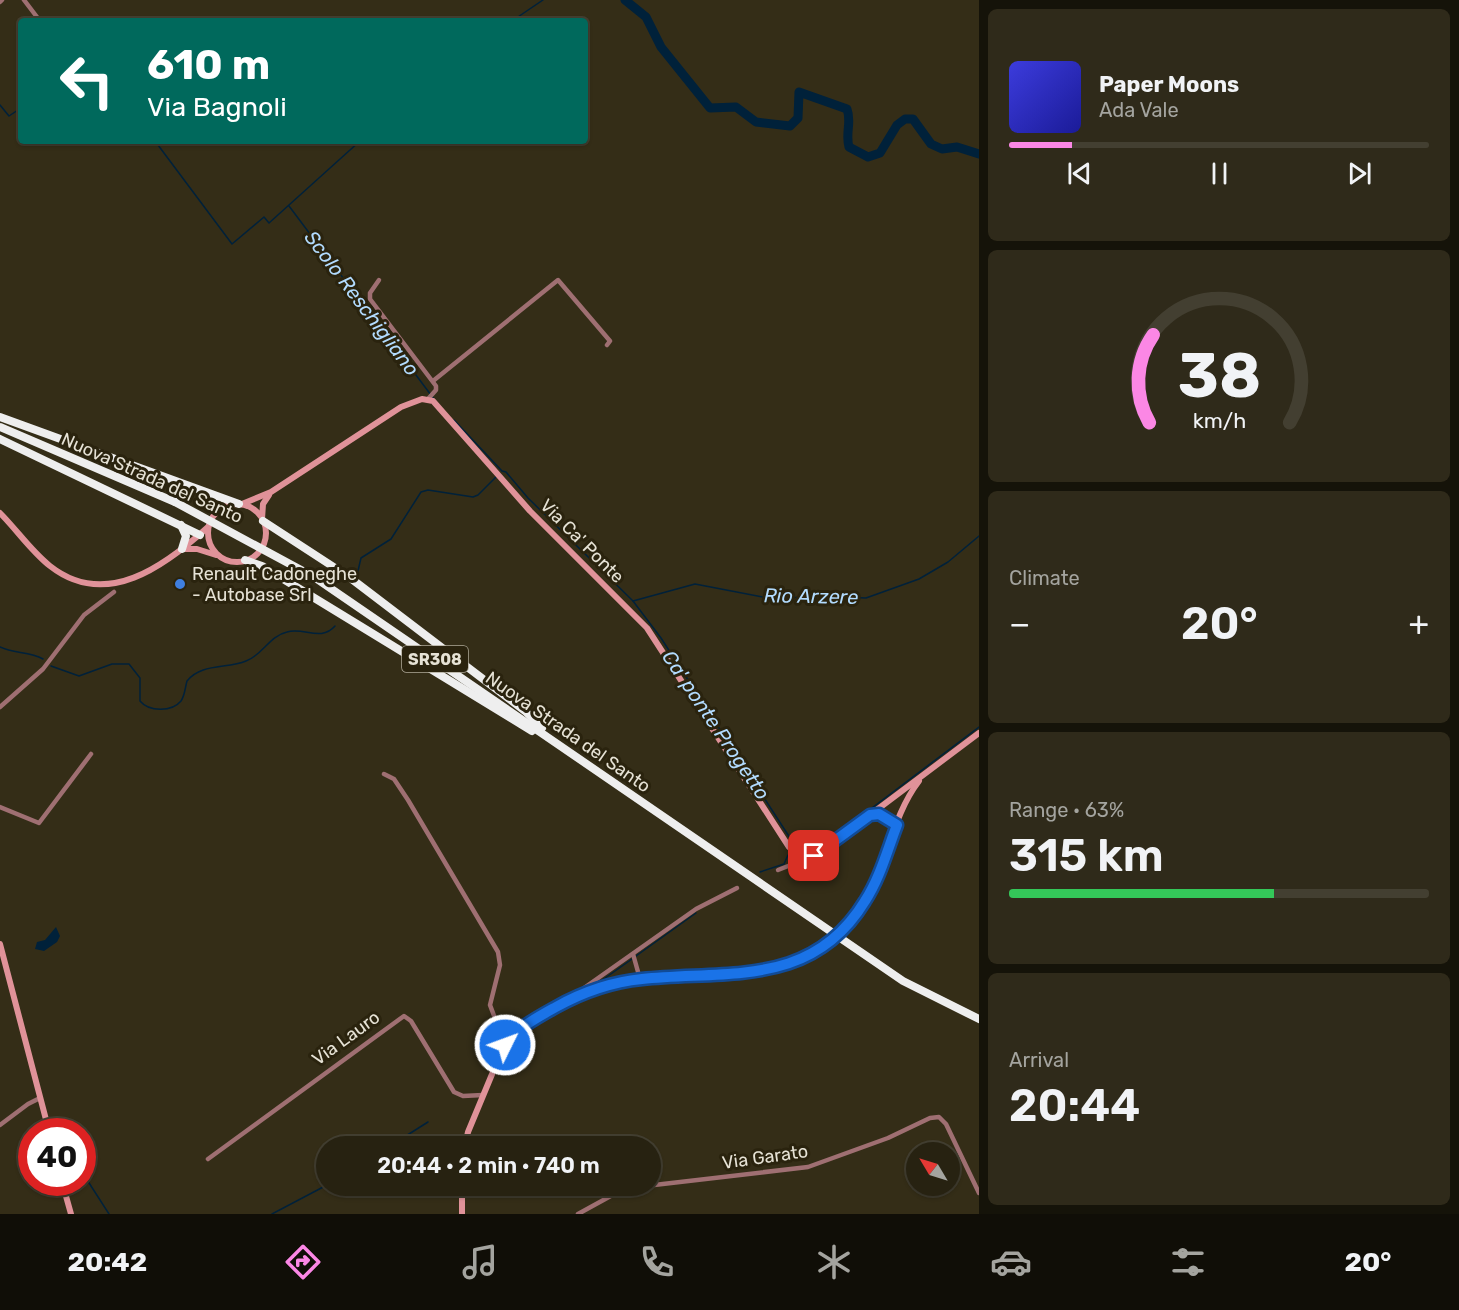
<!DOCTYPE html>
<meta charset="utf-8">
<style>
body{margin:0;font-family:Rubik,sans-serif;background:#2f2a1a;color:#f1f3f6;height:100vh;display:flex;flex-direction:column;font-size:22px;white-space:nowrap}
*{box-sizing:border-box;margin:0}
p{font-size:20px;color:#a4a49f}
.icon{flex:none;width:33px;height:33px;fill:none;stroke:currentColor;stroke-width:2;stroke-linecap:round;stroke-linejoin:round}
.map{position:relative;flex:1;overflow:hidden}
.panel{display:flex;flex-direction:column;gap:9px;padding:9px;background:#151309;width:480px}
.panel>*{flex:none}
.hud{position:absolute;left:18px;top:18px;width:570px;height:126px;border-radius:6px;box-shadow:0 2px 4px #0004,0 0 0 2px #433f31;background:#00695c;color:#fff;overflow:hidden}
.needle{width:39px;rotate:308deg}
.controls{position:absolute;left:906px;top:1142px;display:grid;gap:12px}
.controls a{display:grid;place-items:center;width:54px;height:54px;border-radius:50%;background:#272211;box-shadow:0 2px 4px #0004,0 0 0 2px #433f31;font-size:30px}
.speed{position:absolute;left:18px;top:1118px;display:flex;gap:12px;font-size:30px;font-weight:700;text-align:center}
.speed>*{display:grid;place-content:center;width:78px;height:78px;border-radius:50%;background:#272211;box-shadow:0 2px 4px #0004,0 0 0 2px #433f31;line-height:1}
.speed .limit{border:9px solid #d22;background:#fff;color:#111}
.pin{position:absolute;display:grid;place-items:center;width:51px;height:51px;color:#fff;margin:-26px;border-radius:12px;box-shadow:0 3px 9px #0006}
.me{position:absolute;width:66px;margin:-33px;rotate:48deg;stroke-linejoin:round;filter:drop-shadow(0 0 4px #0008)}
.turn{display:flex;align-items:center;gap:21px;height:126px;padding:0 30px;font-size:27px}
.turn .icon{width:78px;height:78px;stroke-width:2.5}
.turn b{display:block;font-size:42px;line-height:51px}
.big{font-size:45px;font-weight:600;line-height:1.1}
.panel .widget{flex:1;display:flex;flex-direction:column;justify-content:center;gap:9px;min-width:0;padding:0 21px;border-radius:9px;background:#2f2a1a}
.panel .dial{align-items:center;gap:0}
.dial svg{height:156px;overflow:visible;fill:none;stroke:#433f31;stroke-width:7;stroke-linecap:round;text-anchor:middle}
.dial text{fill:#f1f3f6;stroke:none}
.song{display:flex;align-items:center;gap:18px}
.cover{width:72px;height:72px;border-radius:9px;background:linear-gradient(135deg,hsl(240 70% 55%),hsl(240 70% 35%))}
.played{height:6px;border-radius:3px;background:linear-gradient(90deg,#fb87e5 15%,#433f31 15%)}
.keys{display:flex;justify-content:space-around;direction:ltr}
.heat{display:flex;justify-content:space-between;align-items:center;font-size:33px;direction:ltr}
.charge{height:9px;border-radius:4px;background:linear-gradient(90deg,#34c759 63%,#433f31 0)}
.trip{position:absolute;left:316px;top:1136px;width:345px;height:60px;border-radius:30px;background:#272211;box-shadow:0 2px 4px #0004,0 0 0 2px #433f31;font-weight:600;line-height:60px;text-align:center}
.menu{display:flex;height:96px;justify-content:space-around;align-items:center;background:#100e07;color:#a4a49f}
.menu .icon{width:42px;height:42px}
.menu .active{color:#fb87e5}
.menu b{font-size:27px;color:#f1f3f6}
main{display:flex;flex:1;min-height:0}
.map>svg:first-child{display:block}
.water{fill:#00213a}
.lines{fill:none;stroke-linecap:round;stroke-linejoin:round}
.stream{stroke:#00213a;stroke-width:1.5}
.river{stroke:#00213a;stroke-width:9}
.street{stroke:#9f6f72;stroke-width:4.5}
.secondary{stroke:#e09299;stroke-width:6}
.highway{stroke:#eee;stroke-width:8}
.secondary-bridge{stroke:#e09299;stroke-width:6}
.highway-bridge{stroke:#eee;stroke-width:8}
.route-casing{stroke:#114b97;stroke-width:15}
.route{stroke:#1a73e8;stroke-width:10}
.shop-dot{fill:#3f7fe0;stroke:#2a230e;stroke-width:2}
.labels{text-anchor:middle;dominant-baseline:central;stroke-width:6;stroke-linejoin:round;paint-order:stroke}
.shield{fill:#2a230e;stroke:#aea999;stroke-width:1.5}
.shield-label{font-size:16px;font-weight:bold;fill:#e6e2d5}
.street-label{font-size:18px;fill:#e6e2d5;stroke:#2a230e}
.poi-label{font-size:18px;fill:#e6e2d5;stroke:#2a230e;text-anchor:start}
.water-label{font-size:20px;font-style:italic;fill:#b2dbfe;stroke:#2a230e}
</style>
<main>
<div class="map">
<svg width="979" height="1214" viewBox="0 0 979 1214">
<rect width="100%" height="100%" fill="#342d17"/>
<path class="water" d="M 56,927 L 60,936 L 57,942 L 44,951 L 35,949 L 37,942 L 45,940 Z"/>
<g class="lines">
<g class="stream">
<path d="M 512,21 L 543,0"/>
<path d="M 0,105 L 9,116 L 21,108"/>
<path d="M 155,141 L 232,244 L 264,217 L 269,223 L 360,141"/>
<path d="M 289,206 L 434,399"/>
<path d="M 454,420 L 502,471 L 506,472 L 528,498 L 633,601 L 695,584 L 773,599 L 818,596 L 866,598 L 919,579 L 948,562 L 979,536"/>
<path d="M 357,575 L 361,558 L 391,539 L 421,492 L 428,490 L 473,497 L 478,495 L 496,477"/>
<path d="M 633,601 L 661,638 L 792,841 L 802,851 L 819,848 L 979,727"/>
<path d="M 0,647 C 14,654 29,651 43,659"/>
<path d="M 51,666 L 79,676 L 112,664 L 129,664 L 140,678 L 140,701 C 149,712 172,712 181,701 C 185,695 185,688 187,681 C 201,663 227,669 246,661 C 263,655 269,636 287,632 C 304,627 321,642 335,626"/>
<path d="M 760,872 L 784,864 L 788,855"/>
<path d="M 636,956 L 696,913"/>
<path d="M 601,981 L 632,959"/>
<path d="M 390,1146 L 428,1122"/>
<path d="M 82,1172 L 109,1214"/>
<path d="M 272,1214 L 327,1185"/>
</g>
<path class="river" d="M 625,0 L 646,17 L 661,47 L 710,108 L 736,107 L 756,122 L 790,126 L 798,118 L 799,92 L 847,109 C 852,122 845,133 849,147 L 868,157 L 880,153 L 897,125 L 905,119 L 913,119 L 931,144 L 942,149 L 957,147 L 979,154"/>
<g class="street">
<path d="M 24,0 L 40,21"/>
<path d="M 0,2 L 2,0"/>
<path d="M 379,280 L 370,293 L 370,299 L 436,386 L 436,390 L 428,399"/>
<path d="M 433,381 L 558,280 L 610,341 L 607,345"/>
<path d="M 0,707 L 43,669 L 84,615 L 114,592"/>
<path d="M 384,774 L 394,779 L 408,800 L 498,952 L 500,965 L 490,1005 L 505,1045"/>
<path d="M 0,807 L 39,823 L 91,754"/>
<path d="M 778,870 L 811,857"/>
<path d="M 633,954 L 640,979"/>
<path d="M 575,997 L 584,988 L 696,909 L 737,888"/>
<path d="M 0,1125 L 28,1104 L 40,1098"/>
<path d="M 208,1159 L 404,1016 L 411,1021 L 454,1092 L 463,1096 L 483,1095"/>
<path d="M 578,1214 L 618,1192 L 637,1187 L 808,1167 L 888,1138 L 930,1118 L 939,1117 L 946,1124 L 979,1193"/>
</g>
<g class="secondary">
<path d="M 242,504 L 271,492 L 401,407 L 422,399 L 433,401 L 530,511 L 647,628 L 789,847 C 799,858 809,858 822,851 L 979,733"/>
<circle cx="237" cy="533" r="29"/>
<path d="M 0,513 C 17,530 31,551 50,566 C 106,610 165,566 208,527"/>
<path d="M 262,519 L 263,504 L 269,495"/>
<path d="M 183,549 L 197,549 L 216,555"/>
<path d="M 870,815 L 879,814 L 897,825"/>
<path d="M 858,912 C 887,873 889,820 919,781"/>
<path d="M 0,944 L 49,1131"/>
<path d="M 465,1146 L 468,1132 L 500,1055 L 508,1041 L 522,1029 L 568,1000 L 626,982 L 757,973 L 804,958"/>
<path d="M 62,1182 L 71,1214"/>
<path d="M 462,1185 L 462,1214"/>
</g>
<g class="highway">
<path d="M 0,417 L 239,504"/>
<path d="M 0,427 L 175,502"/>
<path d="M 0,439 L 200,535"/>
<path d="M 263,521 L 349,577 L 525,711 L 542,728"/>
<path d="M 181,525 L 186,536 L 182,549"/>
<path d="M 245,560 L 262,566 L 532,731"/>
<path d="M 314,577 L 903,981 L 979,1019"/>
</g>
<path class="secondary-bridge" d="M 804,958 L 834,937 L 858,912"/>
<path class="highway-bridge" d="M 175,502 L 314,577"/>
</g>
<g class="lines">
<g class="route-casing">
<path id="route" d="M 505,1045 C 517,1028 538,1017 556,1007 C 581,993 612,982 642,979 C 728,970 812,988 865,901 C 880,878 887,851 897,825 L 879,814 L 870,815 L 814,856"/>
</g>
<use href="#route" class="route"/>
</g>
<circle class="shop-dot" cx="180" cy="584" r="6"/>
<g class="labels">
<rect class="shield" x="402" y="646" width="66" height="26" rx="4.5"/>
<g class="shield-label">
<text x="435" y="659">SR308</text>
</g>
<g class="street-label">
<text transform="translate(152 478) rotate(24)">Nuova Strada del Santo</text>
<text transform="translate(582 541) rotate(45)">Via Ca' Ponte</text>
<text transform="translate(568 732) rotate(35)">Nuova Strada del Santo</text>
<text transform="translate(346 1038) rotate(-36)">Via Lauro</text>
<text transform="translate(765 1157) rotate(-8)">Via Garato</text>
</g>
<g class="poi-label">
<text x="192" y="574">Renault Cadoneghe<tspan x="192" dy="21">- Autobase Srl</tspan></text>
</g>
<g class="water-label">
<text transform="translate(362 303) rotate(53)">Scolo Reschigliano</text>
<text transform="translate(811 596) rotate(1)">Rio Arzere</text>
<text transform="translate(716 725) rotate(56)">Ca' ponte Progetto</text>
</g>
</g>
</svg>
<div class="controls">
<a><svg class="needle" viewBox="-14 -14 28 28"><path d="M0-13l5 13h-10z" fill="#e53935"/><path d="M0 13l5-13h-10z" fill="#a4a49f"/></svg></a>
</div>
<div class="speed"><div class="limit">40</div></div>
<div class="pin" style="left:814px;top:856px;background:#d93025"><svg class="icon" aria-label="arrive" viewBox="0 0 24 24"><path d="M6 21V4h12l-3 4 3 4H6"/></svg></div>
<svg class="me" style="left:505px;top:1045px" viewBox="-20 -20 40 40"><circle r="17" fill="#1a73e8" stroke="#fff" stroke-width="3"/><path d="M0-11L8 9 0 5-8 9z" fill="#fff"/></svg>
<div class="trip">20:44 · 2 min · 740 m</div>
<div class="hud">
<div class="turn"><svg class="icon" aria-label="left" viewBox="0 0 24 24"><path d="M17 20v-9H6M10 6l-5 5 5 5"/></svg><div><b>610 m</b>Via Bagnoli</div></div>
</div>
</div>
<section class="panel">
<div class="widget">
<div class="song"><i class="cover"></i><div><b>Paper Moons</b><p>Ada Vale</p></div></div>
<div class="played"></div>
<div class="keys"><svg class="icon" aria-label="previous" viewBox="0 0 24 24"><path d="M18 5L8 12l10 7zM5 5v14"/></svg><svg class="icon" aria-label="pause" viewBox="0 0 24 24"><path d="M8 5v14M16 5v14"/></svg><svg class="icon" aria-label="next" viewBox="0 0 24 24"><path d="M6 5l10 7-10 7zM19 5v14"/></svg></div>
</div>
<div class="widget dial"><svg viewBox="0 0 100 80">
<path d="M14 69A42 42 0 1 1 86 69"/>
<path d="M14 69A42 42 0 0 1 16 24" stroke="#fb87e5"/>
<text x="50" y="56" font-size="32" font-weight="700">38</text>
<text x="50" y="72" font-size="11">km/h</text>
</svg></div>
<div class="widget"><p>Climate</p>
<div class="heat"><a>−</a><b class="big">20°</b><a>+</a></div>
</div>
<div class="widget"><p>Range · 63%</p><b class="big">315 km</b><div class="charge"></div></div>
<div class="widget"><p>Arrival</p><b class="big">20:44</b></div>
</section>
</main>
<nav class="menu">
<b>20:42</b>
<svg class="icon active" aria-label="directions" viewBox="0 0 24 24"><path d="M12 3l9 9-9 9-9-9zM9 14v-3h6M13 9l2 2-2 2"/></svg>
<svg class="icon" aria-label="music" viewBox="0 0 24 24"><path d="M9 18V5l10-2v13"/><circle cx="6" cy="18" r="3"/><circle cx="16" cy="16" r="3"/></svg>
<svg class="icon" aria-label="phone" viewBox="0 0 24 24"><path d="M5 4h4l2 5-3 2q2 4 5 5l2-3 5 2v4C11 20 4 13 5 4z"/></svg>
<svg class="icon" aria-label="climate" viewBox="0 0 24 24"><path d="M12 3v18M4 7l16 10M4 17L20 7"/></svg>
<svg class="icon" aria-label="car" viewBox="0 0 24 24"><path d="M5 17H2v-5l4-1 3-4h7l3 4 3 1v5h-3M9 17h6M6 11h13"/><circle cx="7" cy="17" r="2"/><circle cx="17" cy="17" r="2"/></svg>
<svg class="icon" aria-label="filters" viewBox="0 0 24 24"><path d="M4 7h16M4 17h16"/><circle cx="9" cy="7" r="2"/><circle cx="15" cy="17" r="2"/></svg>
<b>20°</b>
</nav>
